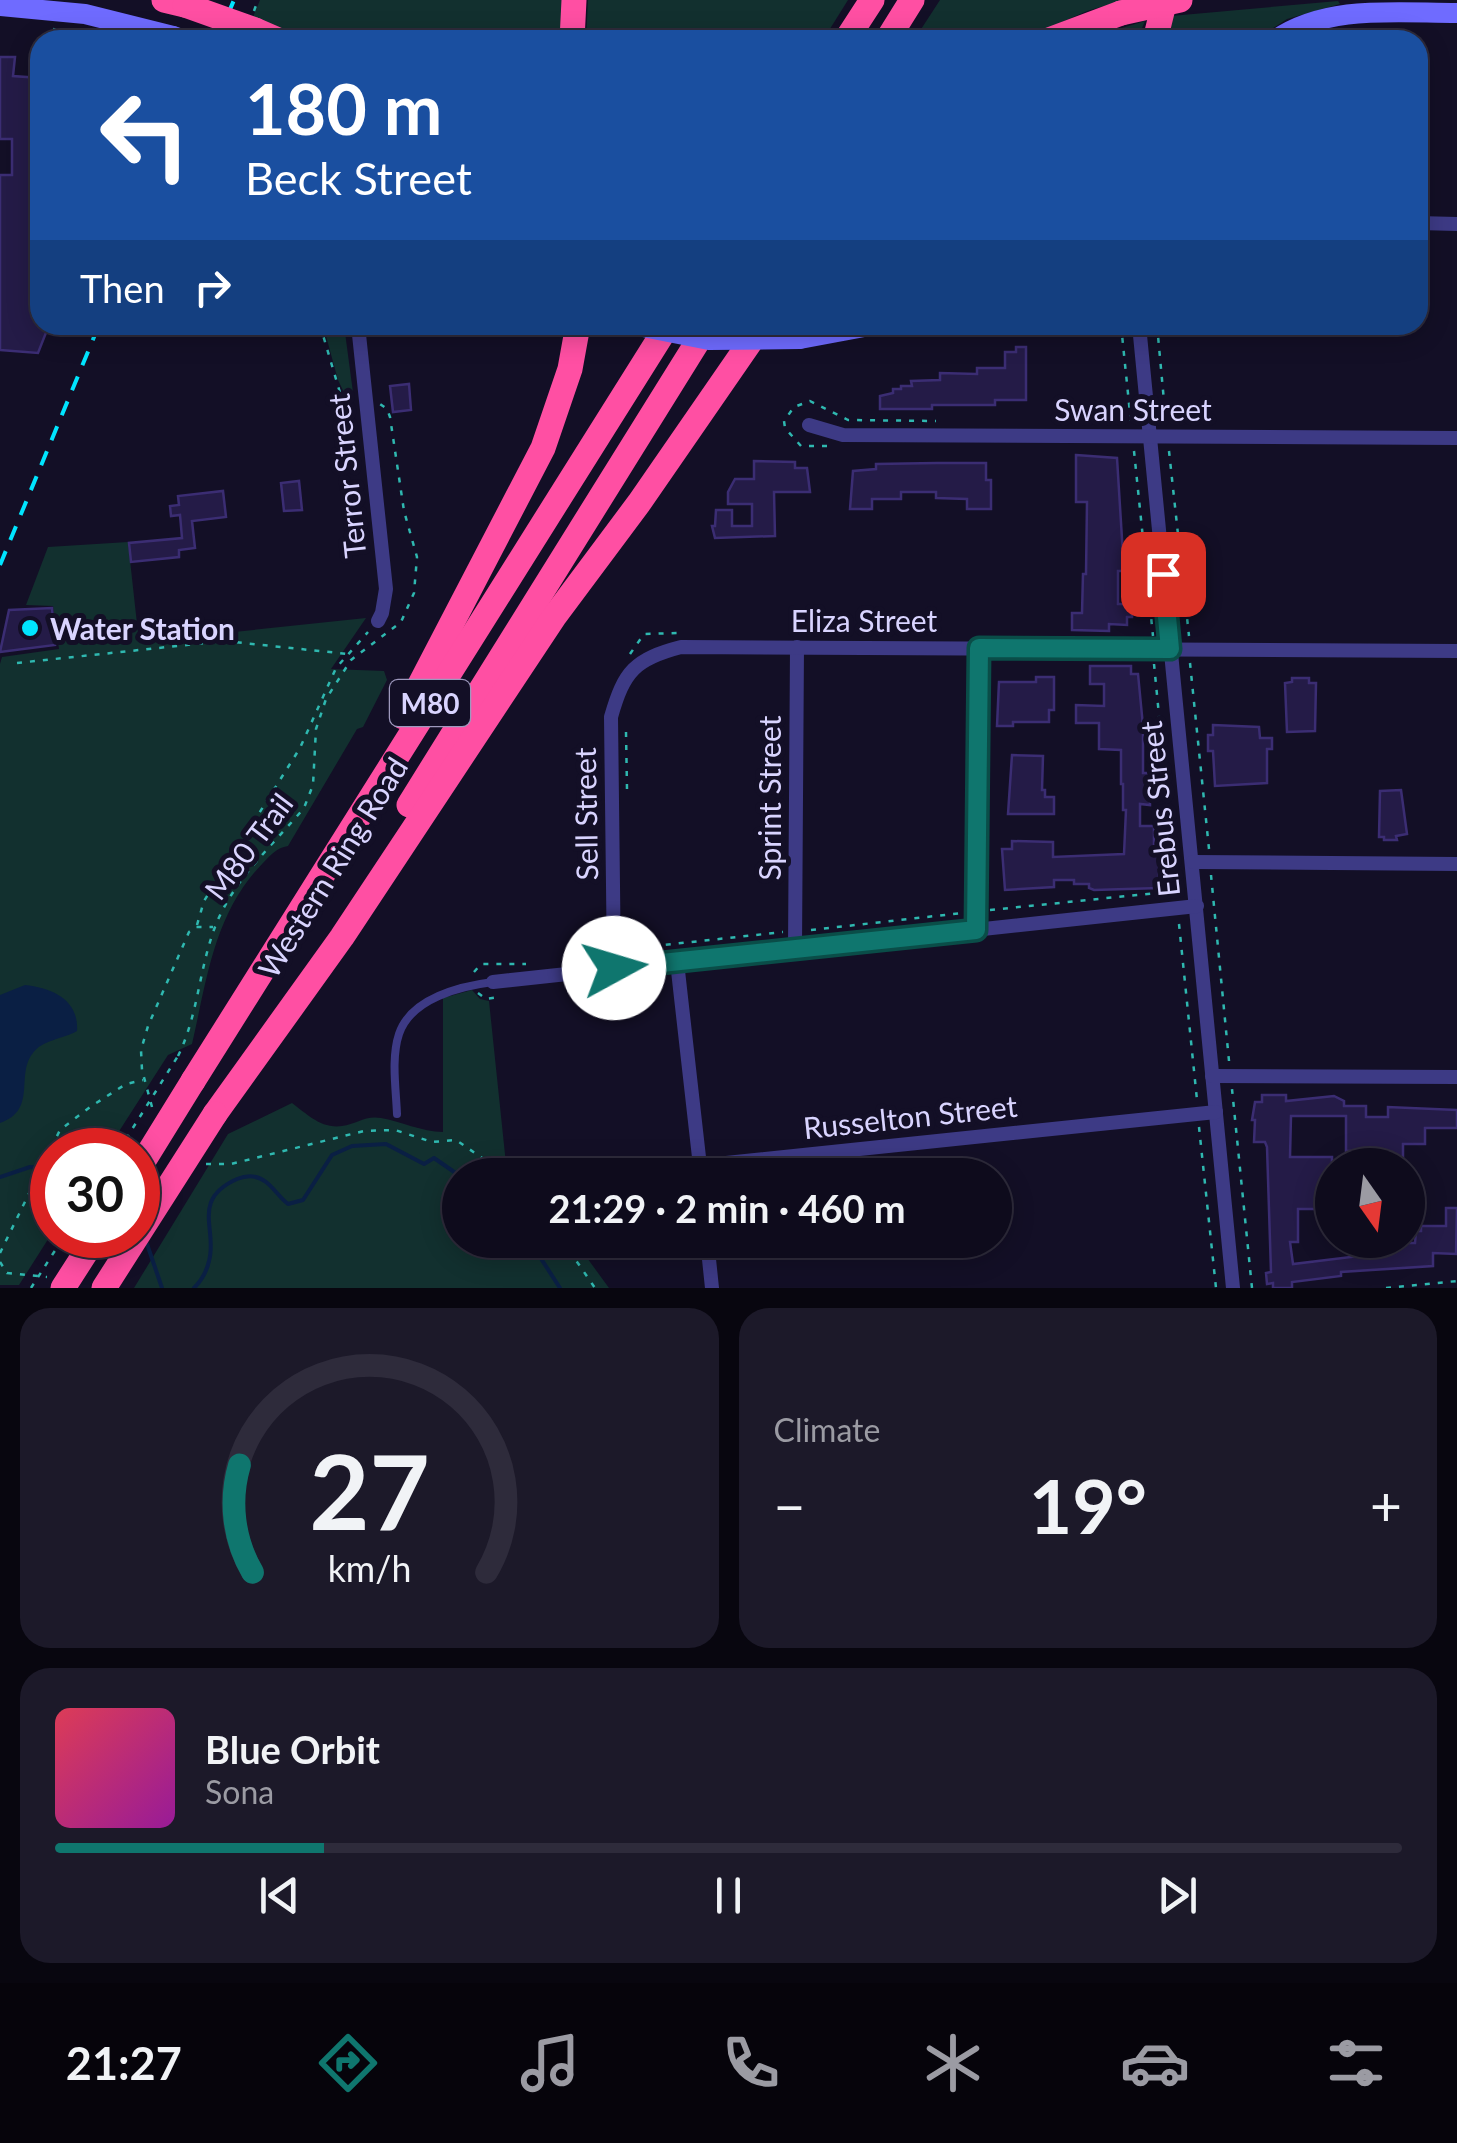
<!DOCTYPE html>
<meta charset="utf-8">
<style>
body{margin:0;font-family:Lato,sans-serif;background:#1c1929;color:#f1f3f6;height:100vh;display:flex;flex-direction:column;font-size:38px;white-space:nowrap}
*{box-sizing:border-box;margin:0}
p{font-size:32px;color:#9b9ba3}
.icon{flex:none;width:55px;height:55px;fill:none;stroke:currentColor;stroke-width:2;stroke-linecap:round;stroke-linejoin:round}
.map{position:relative;height:1288px;overflow:hidden}
.drawer{display:flex;flex-direction:column;gap:20px;padding:20px;background:#08060f;flex:1}
.drawer>*{flex:none}
.banner{position:absolute;left:30px;top:30px;width:1398px;height:305px;border-radius:30px;box-shadow:0 5px 25px #0003,0 0 0 2px #2e2b3b;background:#1a4fa0;color:#fff;overflow:hidden}
.needle{width:65px;rotate:166deg}
.controls{position:absolute;left:1315px;top:1148px;display:grid;gap:20px}
.controls a{display:grid;place-items:center;width:110px;height:110px;border-radius:50%;background:#0e0b1c;box-shadow:0 5px 25px #0003,0 0 0 2px #2e2b3b;font-size:50px}
.speed{position:absolute;left:30px;top:1128px;display:flex;gap:20px;font-size:50px;font-weight:700;text-align:center}
.speed>*{display:grid;place-content:center;width:130px;height:130px;border-radius:50%;background:#0e0b1c;box-shadow:0 5px 25px #0003,0 0 0 2px #2e2b3b;line-height:1}
.speed .limit{border:15px solid #d22;background:#fff;color:#111}
.pin{position:absolute;display:grid;place-items:center;width:85px;height:85px;color:#fff;margin:-42px;border-radius:20px;box-shadow:0 5px 15px #0006}
.me{position:absolute;width:110px;margin:-55px;rotate:84deg;stroke-linejoin:round;filter:drop-shadow(0 0 8px #0008)}
.turn{display:flex;align-items:center;gap:35px;height:210px;padding:0 50px;font-size:45px}
.turn .icon{width:130px;height:130px;stroke-width:2.5}
.turn b{display:block;font-size:70px;line-height:85px}
.then{display:flex;align-items:center;height:95px;padding:0 50px;background:#0003;gap:20px;font-size:38px}
.big{font-size:75px;font-weight:700;line-height:1.1}
.drawer .tile{flex:1;display:flex;flex-direction:column;justify-content:center;gap:15px;min-width:0;padding:0 35px;border-radius:30px;background:#1c1929}
.drawer .dial{align-items:center;gap:0}
.dial svg{height:260px;overflow:visible;fill:none;stroke:#2e2b3b;stroke-width:7;stroke-linecap:round;text-anchor:middle}
.dial text{fill:#f1f3f6;stroke:none}
.song{display:flex;align-items:center;gap:30px}
.cover{width:120px;height:120px;border-radius:15px;background:linear-gradient(135deg,hsl(350 70% 55%),hsl(300 70% 35%))}
.played{height:10px;border-radius:5px;background:linear-gradient(90deg,#0f766e 20%,#2e2b3b 20%)}
.keys{display:flex;justify-content:space-around;direction:ltr}
.heat{display:flex;justify-content:space-between;align-items:center;font-size:55px;direction:ltr}
.drawer .tiles{flex:1;display:grid;gap:20px;grid-template-columns:1fr 1fr}
.tile:last-child{grid-column:span 2}
.trip{position:absolute;left:442px;top:1158px;width:570px;height:100px;border-radius:50px;background:#0e0b1c;box-shadow:0 5px 25px #0003,0 0 0 2px #2e2b3b;font-weight:700;line-height:100px;text-align:center}
.menu{display:flex;height:160px;justify-content:space-around;align-items:center;background:#06040b;color:#9b9ba3}
.menu .icon{width:70px;height:70px}
.menu .on{color:#0f766e}
.menu b{font-size:45px;color:#f1f3f6}
.map>svg:first-child{display:block}
.green{fill:#12302f}
.water{fill:#0a1f44}
.lines{fill:none;stroke-linecap:round;stroke-linejoin:round}
.stream{stroke:#0a1f44;stroke-width:4}
.building{fill:#241b47;stroke:#3b2d73;stroke-width:2.5}
.path{stroke:#2fb8b0;stroke-width:2.5;stroke-dasharray:5 8;stroke-linecap:butt}
.service{stroke:#3d3a85;stroke-width:8}
.minor{stroke:#3d3a85;stroke-width:14}
.secondary{stroke:#6f6bff;stroke-width:20}
.motorway{stroke:#ff4fa3;stroke-width:25}
.rail{stroke:#00e5ff;stroke-width:4;stroke-dasharray:15 12;stroke-linecap:butt}
.path-bridge{stroke:#2fb8b0;stroke-width:2.5;stroke-dasharray:5 8;stroke-linecap:butt}
.secondary-bridge{stroke:#6f6bff;stroke-width:20}
.motorway-bridge{stroke:#ff4fa3;stroke-width:25}
.route-casing{stroke:#0a4d48;stroke-width:25}
.route{stroke:#0f766e;stroke-width:18}
.poi-dot{fill:#00e5ff;stroke:#130f26;stroke-width:4}
.labels{text-anchor:middle;dominant-baseline:central;stroke-width:10;stroke-linejoin:round;paint-order:stroke}
.shield{fill:#130f26;stroke:#9e99be;stroke-width:2.5}
.shield-label{font-size:28px;font-weight:bold;fill:#d9d4ff}
.street-label{font-size:30px;fill:#d9d4ff;stroke:#130f26}
.poi-label{font-size:30px;font-weight:bold;fill:#d9d4ff;stroke:#130f26;text-anchor:start}
</style>
<div class="map">
<svg width="1457" height="1288" viewBox="0 0 1457 1288">
<rect width="100%" height="100%" fill="#130f26"/>
<g class="green">
<path d="M 260,0 L 564,0 L 562,40 L 305,40 L 253,17 Z"/>
<path d="M 588,0 L 848,0 L 823,40 L 586,40 Z"/>
<path d="M 940,0 L 1124,0 L 1087,11 L 1021,40 L 914,40 Z"/>
<path d="M 1338,1 L 1340,4 L 1287,19 L 1255,40 L 1163,40 L 1171,16 Z"/>
<path d="M 1145,21 L 1137,40 L 1082,40 Z"/>
<path d="M 323,325 L 344,325 L 354,400 L 351,402 L 348,401 L 338,380 Z"/>
<path d="M 128,542 L 139,642 L 366,618 L 331,669 L 384,671 L 387,680 L 363,727 L 357,729 L 288,846 C 276,848 272,854 263,863 C 214,913 207,979 192,1044 L 168,1055 L 107,1150 L 52,1150 L 52,1233 L 19,1285 L 0,1285 L 0,664 L 2,657 L 59,649 L 53,606 L 26,605 L 48,547 Z"/>
<path d="M 472,990 L 480,999 L 489,1001 L 506,1164 L 517,1175 L 460,1175 L 460,1240 L 574,1240 L 609,1288 L 134,1288 L 228,1134 L 292,1103 C 307,1114 321,1129 342,1126 C 356,1124 366,1115 381,1118 C 400,1121 422,1132 443,1132 L 443,998 Z"/>
</g>
<path class="water" d="M 25,985 C 53,988 79,1000 77,1031 C 63,1039 42,1040 33,1053 C 15,1075 38,1110 0,1123 L 0,995 Z"/>
<g class="lines">
<g class="stream">
<path d="M 0,1177 L 30,1167 L 52,1169"/>
<path d="M 529,1240 L 560,1288"/>
<path d="M 146,1241 L 162,1288"/>
<path d="M 194,1288 C 201,1281 207,1270 209,1261 C 218,1230 190,1200 237,1179 C 247,1175 257,1175 266,1182 C 274,1188 279,1197 288,1204 L 303,1200 L 332,1155 L 352,1146 L 386,1144 L 424,1164 L 434,1158 L 460,1176"/>
</g>
</g>
<g class="building">
<path d="M 0,57 L 15,57 L 13,76 L 40,78 L 40,325 L 49,325 L 38,353 L 0,350 L 0,175 L 12,175 L 12,139 L 0,139 Z"/>
<path d="M 1016,347 L 1026,347 L 1026,400 L 995,400 L 995,405 L 932,405 L 932,409 L 880,409 L 880,396 L 893,393 L 893,389 L 901,389 L 901,386 L 912,386 L 911,381 L 940,380 L 940,373 L 977,374 L 977,368 L 1005,368 L 1005,352 L 1016,352 Z"/>
<path d="M 409,384 L 411,410 L 393,412 L 390,386 Z"/>
<path d="M 1076,455 L 1117,458 L 1123,555 L 1127,555 L 1127,571 L 1118,571 L 1118,604 L 1132,604 L 1132,617 L 1127,617 L 1127,625 L 1109,624 L 1109,631 L 1072,630 L 1072,613 L 1082,613 L 1083,574 L 1086,574 L 1087,502 L 1076,502 Z"/>
<path d="M 754,461 L 795,462 L 795,468 L 807,468 L 810,492 L 774,492 L 775,536 L 715,538 L 712,526 L 715,526 L 716,510 L 732,510 L 732,526 L 752,526 L 752,504 L 728,504 L 728,492 L 735,479 L 754,479 Z"/>
<path d="M 937,463 L 986,463 L 986,480 L 991,480 L 991,509 L 967,509 L 967,499 L 936,498 L 936,492 L 901,492 L 901,499 L 872,499 L 872,509 L 850,509 L 853,471 L 876,469 L 876,464 Z"/>
<path d="M 299,481 L 302,510 L 284,511 L 281,483 Z"/>
<path d="M 223,491 L 226,517 L 192,521 L 195,548 L 179,550 L 179,557 L 131,562 L 129,543 L 182,538 L 180,515 L 171,516 L 170,506 L 179,505 L 178,496 Z"/>
<path d="M 52,608 L 55,645 L 0,652 L 9,610 Z"/>
<path d="M 1090,666 L 1131,666 L 1131,674 L 1138,674 L 1143,726 L 1143,773 L 1148,773 L 1150,787 L 1150,805 L 1140,804 L 1140,826 L 1154,826 L 1154,849 L 1159,854 L 1159,888 L 1094,890 L 1089,888 L 1089,884 L 1074,884 L 1074,880 L 1054,880 L 1054,887 L 1005,890 L 1002,849 L 1012,849 L 1012,841 L 1053,842 L 1053,857 L 1124,854 L 1126,810 L 1123,810 L 1123,784 L 1121,784 L 1121,750 L 1099,749 L 1099,723 L 1076,723 L 1076,705 L 1104,706 L 1104,684 L 1090,684 Z"/>
<path d="M 1036,677 L 1054,677 L 1054,710 L 1049,710 L 1049,722 L 1013,722 L 1013,726 L 997,726 L 999,682 L 1036,682 Z"/>
<path d="M 1292,678 L 1309,678 L 1309,683 L 1316,683 L 1315,731 L 1287,732 L 1285,683 L 1292,682 Z"/>
<path d="M 1213,725 L 1259,727 L 1260,738 L 1272,738 L 1272,749 L 1267,749 L 1267,783 L 1215,786 L 1213,751 L 1208,751 L 1208,735 L 1213,735 Z"/>
<path d="M 1012,755 L 1043,756 L 1042,790 L 1045,790 L 1045,797 L 1054,797 L 1054,814 L 1008,814 Z"/>
<path d="M 1401,790 L 1407,834 L 1396,836 L 1397,840 L 1384,840 L 1384,837 L 1379,837 L 1380,791 Z"/>
<path d="M 1262,1095 L 1286,1095 L 1286,1101 L 1334,1096 L 1344,1101 L 1344,1106 L 1366,1106 L 1366,1117 L 1388,1117 L 1388,1107 L 1457,1110 L 1457,1128 L 1425,1128 L 1425,1144 L 1403,1144 L 1403,1165 L 1385,1165 L 1385,1151 L 1346,1151 L 1346,1116 L 1291,1116 L 1290,1157 L 1332,1157 L 1332,1209 L 1298,1209 L 1298,1242 L 1290,1242 L 1293,1264 L 1376,1254 L 1375,1243 L 1415,1243 L 1416,1231 L 1421,1231 L 1421,1226 L 1446,1226 L 1446,1208 L 1457,1208 L 1456,1254 L 1433,1253 L 1433,1266 L 1341,1272 L 1341,1276 L 1292,1282 L 1292,1288 L 1273,1288 L 1273,1283 L 1267,1284 L 1266,1273 L 1271,1272 L 1267,1147 L 1265,1142 L 1254,1142 L 1255,1120 L 1252,1120 L 1255,1102 L 1262,1102 Z"/>
</g>
<g class="lines">
<g class="path">
<path d="M 254,11 L 258,0"/>
<path d="M 53,29 L 79,40"/>
<path d="M 1334,35 L 1356,32"/>
<path d="M 320,325 L 341,396 L 352,404"/>
<path d="M 1121,325 L 1131,423"/>
<path d="M 1157,325 L 1166,423"/>
<path d="M 893,330 L 916,325"/>
<path d="M 827,446 L 801,446 L 785,428 L 784,421 L 794,407 L 810,401 L 848,420 L 936,421"/>
<path d="M 1134,451 L 1153,636"/>
<path d="M 1169,451 L 1189,636"/>
<path d="M 630,654 L 644,634 L 677,633"/>
<path d="M 17,663 L 224,641 L 348,654"/>
<path d="M 1190,663 L 1209,849"/>
<path d="M 1154,664 L 1176,890"/>
<path d="M 626,732 L 627,789"/>
<path d="M 1211,875 L 1229,1061"/>
<path d="M 990,910 L 1176,891 L 1176,896"/>
<path d="M 1179,924 L 1197,1100"/>
<path d="M 197,925 L 204,901 L 300,748 L 336,668 L 368,632"/>
<path d="M 811,930 L 962,913"/>
<path d="M 627,949 L 783,932"/>
<path d="M 474,972 L 481,964 L 526,964"/>
<path d="M 478,993 L 486,999 L 498,997"/>
<path d="M 178,1056 C 198,1016 199,969 215,927 C 233,880 272,846 304,808 L 313,785 L 316,729 L 326,699 L 351,660 L 401,622 L 414,593 L 417,557 L 404,511 L 390,417 L 387,409 L 380,404"/>
<path d="M 1232,1089 L 1252,1288"/>
<path d="M 152,1107 L 142,1070 L 141,1050 L 148,1026 L 189,932 L 196,927 L 213,927"/>
<path d="M 1199,1127 L 1216,1288"/>
<path d="M 206,1164 L 231,1164 L 364,1131 L 395,1130 L 432,1142 L 456,1140 L 507,1175"/>
<path d="M 542,1175 L 599,1167"/>
<path d="M 562,1240 L 595,1288"/>
<path d="M 0,1253 L 60,1130 L 90,1107 L 126,1084 L 143,1080"/>
<path d="M 0,1262 L 7,1273 L 47,1277"/>
<path d="M 1386,1288 L 1457,1281"/>
</g>
<path class="service" d="M 397,1114 C 396,1089 391,1058 399,1034 C 411,998 461,986 493,982"/>
<g class="minor">
<path d="M 1418,223 L 1457,224"/>
<path d="M 358,325 L 386,589 L 382,613 L 378,621"/>
<path d="M 1139,325 L 1233,1288"/>
<path d="M 809,425 L 843,435 L 1457,438"/>
<path d="M 1193,862 L 1457,864"/>
<path d="M 976,930 L 979,648"/>
<path d="M 795,949 L 797,647"/>
<path d="M 677,962 L 701,1175"/>
<path d="M 614,969 L 611,717 C 624,671 635,659 681,647 L 1457,651"/>
<path d="M 493,982 L 1197,906"/>
<path d="M 1212,1076 L 1457,1077"/>
<path d="M 610,1175 L 1216,1112"/>
<path d="M 707,1240 L 712,1288"/>
</g>
<g class="secondary">
<path d="M 0,6 L 85,14 L 173,36"/>
<path d="M 1275,40 C 1327,4 1397,13 1457,13"/>
<path d="M 800,339 L 875,325"/>
</g>
<g class="motorway">
<path d="M 164,0 L 185,5"/>
<path d="M 255,30 L 278,40"/>
<path d="M 572,40 L 574,0"/>
<path d="M 846,40 L 872,0"/>
<path d="M 887,40 L 912,0"/>
<path d="M 1049,40 L 1121,13"/>
<path d="M 1155,40 L 1165,0"/>
<path d="M 403,717 L 543,448 L 570,369 L 578,325"/>
<path d="M 409,805 L 708,325"/>
<path d="M 193,1081 L 668,325"/>
<path d="M 215,1114 L 342,937 L 554,617 L 639,503 L 762,325"/>
</g>
<g class="rail">
<path d="M 217,40 L 234,0"/>
<path d="M 0,565 L 99,325"/>
</g>
<g class="path-bridge">
<path d="M 119,1150 L 178,1056"/>
<path d="M 31,1288 L 65,1235"/>
</g>
<g class="secondary-bridge">
<path d="M 173,36 L 184,40"/>
<path d="M 633,325 L 709,340 L 800,339"/>
</g>
<g class="motorway-bridge">
<path d="M 185,5 L 255,30"/>
<path d="M 1121,13 L 1180,0"/>
<path d="M 138,1170 L 193,1081"/>
<path d="M 63,1288 L 97,1235"/>
<path d="M 104,1288 L 215,1114"/>
</g>
</g>
<g class="lines">
<g class="route-casing">
<path id="route" d="M 614,968 L 976,930 L 979,648 L 1170,649 L 1163,574"/>
</g>
<use href="#route" class="route"/>
</g>
<circle class="poi-dot" cx="30" cy="628" r="10"/>
<g class="labels">
<rect class="shield" x="390" y="680" width="80" height="46" rx="8"/>
<g class="shield-label">
<text x="430" y="703">M80</text>
</g>
<g class="street-label">
<text x="1133" y="409">Swan Street</text>
<text transform="translate(346 476) rotate(-96)">Terror Street</text>
<text x="864" y="620">Eliza Street</text>
<text transform="translate(769 798) rotate(-90)">Sprint Street</text>
<text transform="translate(1159 809) rotate(-96)">Erebus Street</text>
<text transform="translate(585 814) rotate(-91)">Sell Street</text>
<text transform="translate(248 846) rotate(-53)">M80 Trail</text>
<text transform="translate(332 867) rotate(-58)">Western Ring Road</text>
<text transform="translate(910 1116) rotate(-6)">Russelton Street</text>
</g>
<g class="poi-label">
<text x="50" y="628">Water Station</text>
</g>
</g>
</svg>
<div class="controls">
<a><svg class="needle" viewBox="-14 -14 28 28"><path d="M0-13l5 13h-10z" fill="#e53935"/><path d="M0 13l5-13h-10z" fill="#9b9ba3"/></svg></a>
</div>
<div class="speed"><div class="limit">30</div></div>
<div class="pin" style="left:1163px;top:574px;background:#d93025"><svg class="icon" aria-label="arrive" viewBox="0 0 24 24"><path d="M6 21V4h12l-3 4 3 4H6"/></svg></div>
<svg class="me" style="left:614px;top:968px" viewBox="-20 -20 40 40"><circle r="19" fill="#fff"/><path d="M0-13L10 11 0 6-10 11z" fill="#0f766e"/></svg>
<div class="trip">21:29 · 2 min · 460 m</div>
<div class="banner">
<div class="turn"><svg class="icon" aria-label="left" viewBox="0 0 24 24"><path d="M17 20v-9H6M10 6l-5 5 5 5"/></svg><div><b>180 m</b>Beck Street</div></div>
<div class="then">Then<svg class="icon" aria-label="right" viewBox="0 0 24 24"><path d="M7 20v-9h11M14 6l5 5-5 5"/></svg></div>
</div>
</div>
<section class="drawer">
<div class="tiles">
<div class="tile dial"><svg viewBox="0 0 100 80">
<path d="M14 69A42 42 0 1 1 86 69"/>
<path d="M14 69A42 42 0 0 1 10 36" stroke="#0f766e"/>
<text x="50" y="56" font-size="32" font-weight="700">27</text>
<text x="50" y="72" font-size="11">km/h</text>
</svg></div>
<div class="tile"><p>Climate</p>
<div class="heat"><a>−</a><b class="big">19°</b><a>+</a></div>
</div>
<div class="tile">
<div class="song"><i class="cover"></i><div><b>Blue Orbit</b><p>Sona</p></div></div>
<div class="played"></div>
<div class="keys"><svg class="icon" aria-label="previous" viewBox="0 0 24 24"><path d="M18 5L8 12l10 7zM5 5v14"/></svg><svg class="icon" aria-label="pause" viewBox="0 0 24 24"><path d="M8 5v14M16 5v14"/></svg><svg class="icon" aria-label="next" viewBox="0 0 24 24"><path d="M6 5l10 7-10 7zM19 5v14"/></svg></div>
</div>
</div>
</section>
<nav class="menu">
<b>21:27</b>
<svg class="icon on" aria-label="directions" viewBox="0 0 24 24"><path d="M12 3l9 9-9 9-9-9zM9 14v-3h6M13 9l2 2-2 2"/></svg>
<svg class="icon" aria-label="music" viewBox="0 0 24 24"><path d="M9 18V5l10-2v13"/><circle cx="6" cy="18" r="3"/><circle cx="16" cy="16" r="3"/></svg>
<svg class="icon" aria-label="phone" viewBox="0 0 24 24"><path d="M5 4h4l2 5-3 2q2 4 5 5l2-3 5 2v4C11 20 4 13 5 4z"/></svg>
<svg class="icon" aria-label="climate" viewBox="0 0 24 24"><path d="M12 3v18M4 7l16 10M4 17L20 7"/></svg>
<svg class="icon" aria-label="car" viewBox="0 0 24 24"><path d="M5 17H2v-5l4-1 3-4h7l3 4 3 1v5h-3M9 17h6M6 11h13"/><circle cx="7" cy="17" r="2"/><circle cx="17" cy="17" r="2"/></svg>
<svg class="icon" aria-label="filters" viewBox="0 0 24 24"><path d="M4 7h16M4 17h16"/><circle cx="9" cy="7" r="2"/><circle cx="15" cy="17" r="2"/></svg>
</nav>
